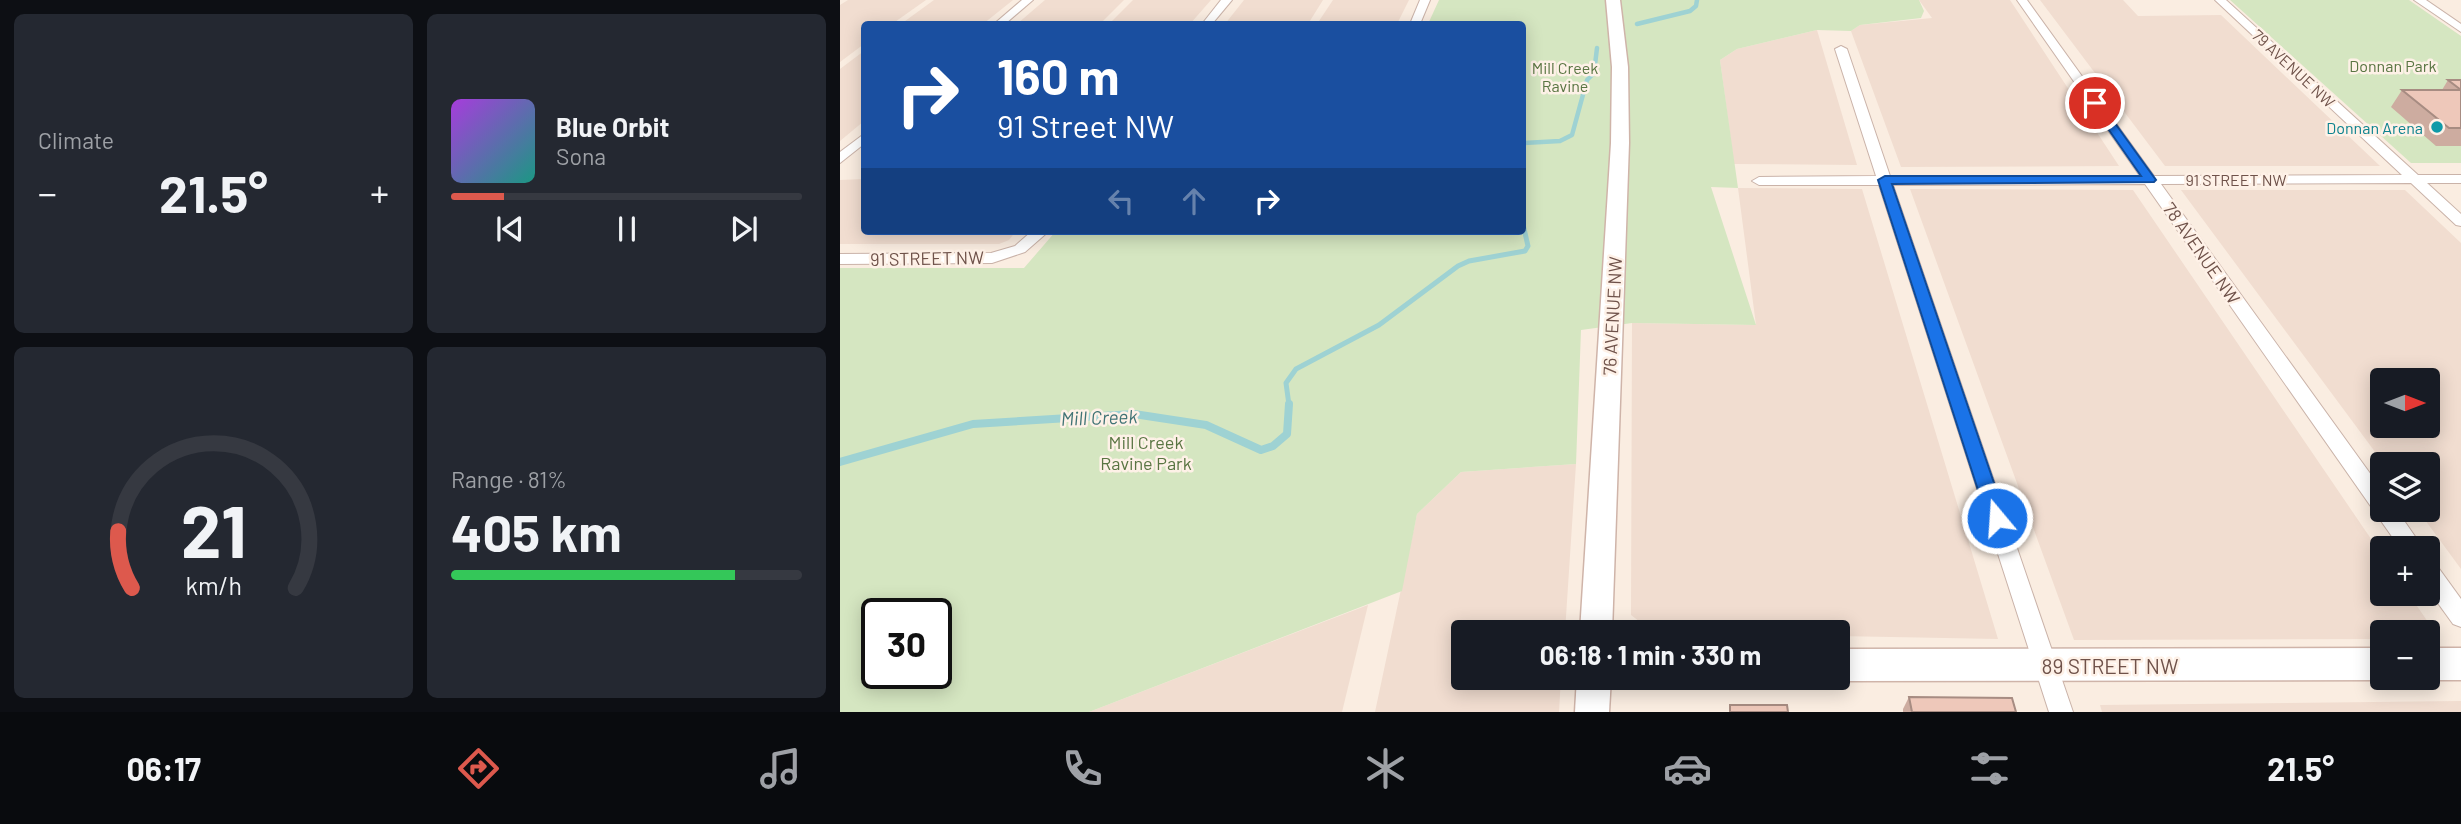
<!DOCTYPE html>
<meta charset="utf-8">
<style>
body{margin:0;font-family:Barlow,sans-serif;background:#242831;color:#f1f3f6;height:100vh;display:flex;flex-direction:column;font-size:26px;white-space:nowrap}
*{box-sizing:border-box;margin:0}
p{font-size:23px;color:#9ea1a6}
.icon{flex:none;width:38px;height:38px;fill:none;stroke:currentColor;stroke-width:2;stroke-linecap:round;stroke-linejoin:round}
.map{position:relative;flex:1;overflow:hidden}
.sheet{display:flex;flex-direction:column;gap:14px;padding:14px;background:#0d0f14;width:840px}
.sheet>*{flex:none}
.banner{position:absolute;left:21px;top:21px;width:665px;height:214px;border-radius:7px;box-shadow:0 4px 18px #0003;background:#1a4fa0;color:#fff;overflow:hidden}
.needle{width:46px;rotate:90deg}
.tools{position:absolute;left:1530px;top:368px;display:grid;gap:14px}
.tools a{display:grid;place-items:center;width:70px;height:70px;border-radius:7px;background:#171b24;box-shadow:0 4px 18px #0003;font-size:35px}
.speed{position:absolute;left:21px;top:598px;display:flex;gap:14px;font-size:35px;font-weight:700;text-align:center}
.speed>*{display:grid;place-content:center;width:91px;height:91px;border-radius:50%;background:#171b24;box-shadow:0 4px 18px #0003;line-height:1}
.speed .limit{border:4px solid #111;border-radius:10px;background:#fff;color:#111}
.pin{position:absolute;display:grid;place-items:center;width:60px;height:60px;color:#fff;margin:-30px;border:4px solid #fff;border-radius:50%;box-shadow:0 2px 7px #0007}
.me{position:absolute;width:77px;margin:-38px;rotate:342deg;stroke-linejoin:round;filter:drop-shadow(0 0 5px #0008)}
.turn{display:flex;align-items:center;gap:24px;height:147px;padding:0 21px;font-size:32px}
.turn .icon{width:91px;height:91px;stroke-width:2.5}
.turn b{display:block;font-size:49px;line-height:60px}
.lanes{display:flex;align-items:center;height:66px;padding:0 21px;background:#0003;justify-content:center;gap:35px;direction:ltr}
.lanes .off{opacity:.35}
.big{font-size:52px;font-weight:700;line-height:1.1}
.sheet .widget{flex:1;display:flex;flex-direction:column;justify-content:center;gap:10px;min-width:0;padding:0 24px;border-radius:10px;background:#242831}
.sheet .dial{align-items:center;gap:0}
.dial svg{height:182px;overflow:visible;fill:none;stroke:#363941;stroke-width:7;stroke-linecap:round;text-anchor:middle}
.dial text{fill:#f1f3f6;stroke:none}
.song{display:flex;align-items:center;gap:21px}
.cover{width:84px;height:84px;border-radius:10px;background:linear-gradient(135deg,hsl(280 70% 55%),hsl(170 70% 35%))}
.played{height:7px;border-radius:4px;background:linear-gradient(90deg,#dd594d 15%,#363941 15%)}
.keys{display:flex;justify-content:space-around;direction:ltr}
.heat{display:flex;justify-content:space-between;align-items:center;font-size:38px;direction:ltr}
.charge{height:10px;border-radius:5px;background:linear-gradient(90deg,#34c759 81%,#363941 0)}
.sheet .tiles{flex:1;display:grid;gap:14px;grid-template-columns:repeat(2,1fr)}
.trip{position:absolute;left:611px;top:620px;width:399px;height:70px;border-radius:7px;background:#171b24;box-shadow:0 4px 18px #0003;font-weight:700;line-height:70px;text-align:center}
.menu{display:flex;height:112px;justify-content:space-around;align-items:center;background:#090b0e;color:#9ea1a6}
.menu .icon{width:49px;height:49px}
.menu .current{color:#dd594d}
.menu b{font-size:32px;color:#f1f3f6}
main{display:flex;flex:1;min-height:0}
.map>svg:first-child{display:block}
.residential{fill:#f1ddd0;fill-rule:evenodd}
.green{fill:#d5e6c1;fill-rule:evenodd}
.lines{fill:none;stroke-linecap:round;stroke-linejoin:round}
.stream-far2{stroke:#9ed2d3;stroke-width:4.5}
.stream-far1{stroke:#9ed2d3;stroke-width:5}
.stream{stroke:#9ed2d3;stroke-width:8}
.street-casing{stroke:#cab3a9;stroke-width:2}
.secondary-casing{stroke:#cfb4a9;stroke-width:3}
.street{fill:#fff;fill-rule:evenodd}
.secondary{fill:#fff;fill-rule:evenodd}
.wall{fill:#cdaca0}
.building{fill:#eec8ba;stroke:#a78c82;stroke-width:2}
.route{fill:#1a73e8;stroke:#114b97;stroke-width:2}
.culture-dot{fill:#0f9aa8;stroke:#fef1e7;stroke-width:2.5}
.labels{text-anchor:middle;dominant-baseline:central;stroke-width:5;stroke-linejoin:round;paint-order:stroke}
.far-park-label{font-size:16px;fill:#597542;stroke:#fef1e7}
.far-street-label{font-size:16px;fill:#6f524a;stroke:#fef1e7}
.far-culture-label{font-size:16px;fill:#0d838f;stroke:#fef1e7;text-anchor:end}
.street-label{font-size:18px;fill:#6f524a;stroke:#fef1e7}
.park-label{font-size:18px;fill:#597542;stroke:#fef1e7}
.water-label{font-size:19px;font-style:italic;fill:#407375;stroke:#fef1e7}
.near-street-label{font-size:21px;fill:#6f524a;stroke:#fef1e7}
</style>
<main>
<section class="sheet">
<div class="tiles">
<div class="widget"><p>Climate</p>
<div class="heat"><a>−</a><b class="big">21.5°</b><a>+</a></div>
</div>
<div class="widget">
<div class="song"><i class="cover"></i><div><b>Blue Orbit</b><p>Sona</p></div></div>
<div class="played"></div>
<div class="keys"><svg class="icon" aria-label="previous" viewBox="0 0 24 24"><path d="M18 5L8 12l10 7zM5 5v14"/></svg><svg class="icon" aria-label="pause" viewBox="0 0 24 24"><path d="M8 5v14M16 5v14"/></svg><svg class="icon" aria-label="next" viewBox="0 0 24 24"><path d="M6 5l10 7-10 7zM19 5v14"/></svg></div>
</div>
<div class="widget dial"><svg viewBox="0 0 100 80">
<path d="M14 69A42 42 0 1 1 86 69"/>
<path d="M14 69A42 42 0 0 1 8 44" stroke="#dd594d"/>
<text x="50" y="56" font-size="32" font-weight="700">21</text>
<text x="50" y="72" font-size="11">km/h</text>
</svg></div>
<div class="widget"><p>Range · 81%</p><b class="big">405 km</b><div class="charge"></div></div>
</div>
</section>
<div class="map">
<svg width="1621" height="712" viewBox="0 0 1621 712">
<rect width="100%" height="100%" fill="#faede1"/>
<g class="residential">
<path d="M 8,0 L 86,0 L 52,24 L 24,24 L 24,44 L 0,62 L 0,5 Z"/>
<path d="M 94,0 L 173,0 L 143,24 L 61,24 Z"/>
<path d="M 205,0 L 284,0 L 260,24 L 177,24 Z"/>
<path d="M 293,0 L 371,0 L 350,24 L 269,24 Z"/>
<path d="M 404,0 L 483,0 L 468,24 L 385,24 Z"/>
<path d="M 493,0 L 569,0 L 557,24 L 477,24 Z"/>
<path d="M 1079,0 L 1170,0 L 1279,166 L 1061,167 L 1011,31 L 1020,25 L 1092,18 Z"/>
<path d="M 1200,0 L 1283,0 L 1298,16 L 1381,15 L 1540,166 L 1325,166 Z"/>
<path d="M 977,30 L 1017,165 L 894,164 L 880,60 L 897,49 Z"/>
<path d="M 24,51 L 24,121 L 0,141 L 0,69 Z"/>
<path d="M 24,179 L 24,231 L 176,231 L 169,240 L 159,244 L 0,244 L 0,180 Z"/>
<path d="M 898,188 L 1022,189 L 1158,639 L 998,636 L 998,632 L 813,632 L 791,615 L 792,323 L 916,325 Z"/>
<path d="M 1070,189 L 1293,190 L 1542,555 L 1542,593 L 1568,593 L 1599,638 L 1587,639 L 1587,632 L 1542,632 L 1542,639 L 1234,640 Z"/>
<path d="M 1341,190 L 1565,190 L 1621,243 L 1621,569 L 1577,509 L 1587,509 L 1587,464 L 1544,464 ZM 1542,380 L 1587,380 L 1587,425 L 1542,425 Z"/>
<path d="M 736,464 L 725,632 L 623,632 L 623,677 L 721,677 L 719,712 L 535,712 L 577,514 L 621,472 Z"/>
<path d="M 528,605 L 502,712 L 249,712 L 444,637 Z"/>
<path d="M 1621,701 L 1621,712 L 1262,712 L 1260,705 Z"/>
</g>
<g class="green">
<path d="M 599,0 L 1079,0 L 1084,11 L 1081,18 L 1020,25 L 1011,31 L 977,30 L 897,49 L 880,60 L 898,188 L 871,187 L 916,325 L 792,323 L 741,330 L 736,464 L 621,472 L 577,514 L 562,591 L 249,712 L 0,712 L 0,268 L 184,268 L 216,231 L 682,231 L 682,24 L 588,24 ZM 37,614 L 96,614 L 96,674 L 37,674 Z"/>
<path d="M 1390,0 L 1569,0 L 1621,36 L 1621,163 L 1571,163 Z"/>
</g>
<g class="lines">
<g class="stream-far2">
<path d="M 797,24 L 850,11 L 856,6 L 857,0"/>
<path d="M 682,143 L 720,141 L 732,135 L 747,80 L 754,73 L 757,48"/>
</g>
<path class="stream-far1" d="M 449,405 L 446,383 L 456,369 L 539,325 L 618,266 L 629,261 L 685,251 L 688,246 L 682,220"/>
<path class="stream" d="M 0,462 L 133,424 L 294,414 L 366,425 L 421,450 L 433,446 L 447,434 L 449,404"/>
<g class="street-casing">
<g id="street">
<path d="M 182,0 L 193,0 L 165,24 L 154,24 Z"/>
<path d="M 381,0 L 392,0 L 372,24 L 362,24 Z"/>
<path d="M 580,0 L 590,0 L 580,24 L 570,24 Z"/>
<path d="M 1177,0 L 1187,0 L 1314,176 L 1562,175 L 1375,0 L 1386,0 L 1578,175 L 1621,175 L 1621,183 L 1587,183 L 1621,214 L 1621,226 L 1616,225 L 1571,183 L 1321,184 L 1542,490 L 1542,509 L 1556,509 L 1583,548 L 1560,548 L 1305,184 L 1053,185 L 1233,712 L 1209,712 L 1039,185 L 919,185 L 912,181 L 919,177 L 1036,176 L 995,49 L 1001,46 L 1007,49 L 1050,176 L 1300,176 Z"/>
<path d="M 1574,0 L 1586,0 L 1621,24 L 1621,32 Z"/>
<path d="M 24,134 L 24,144 L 0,163 L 0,152 Z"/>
<path d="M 192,231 L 209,231 L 185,252 L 152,263 L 0,264 L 0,254 L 151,253 L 175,246 Z"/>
<path d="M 1587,561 L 1595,563 L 1621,599 L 1621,627 L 1613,624 L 1587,588 Z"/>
</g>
</g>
<g class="secondary-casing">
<g id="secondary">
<path d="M 766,0 L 780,0 L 788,67 L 789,143 L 772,632 L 740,632 L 771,143 L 772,67 Z"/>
<path d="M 1542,648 L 1542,677 L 1548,677 L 1542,680 L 998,681 L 989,677 L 998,677 L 998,649 Z"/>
<path d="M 1587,648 L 1621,648 L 1621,680 L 1587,680 L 1581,677 L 1587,677 Z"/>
<path d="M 737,677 L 771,677 L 769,712 L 735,712 Z"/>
</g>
</g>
<use href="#street" class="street"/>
<use href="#secondary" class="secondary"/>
</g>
<g class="wall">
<path d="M 1608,80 L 1621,80 L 1621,146 L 1596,146 L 1551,107 L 1562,90 L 1602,90 Z"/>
<path d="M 1069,697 L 1176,712 L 1063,712 L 1063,709 Z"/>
</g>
<g class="building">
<path d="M 1608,80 L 1621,80 L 1621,128 L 1609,128 L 1562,90 L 1621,90 Z"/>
<path d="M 1069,697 L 1172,698 L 1176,712 L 1072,712 Z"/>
<path d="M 890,705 L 947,705 L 948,712 L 890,712 Z"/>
</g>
<path class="route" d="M 1251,101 L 1259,101 L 1316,180 L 1314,182 L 1052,184 L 1166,518 L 1163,523 L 1157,526 L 1150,523 L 1147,518 L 1038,180 L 1045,176 L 1301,176 L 1250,103 Z"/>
<circle class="culture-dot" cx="1597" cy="127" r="7"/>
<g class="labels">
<g class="far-park-label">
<text x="1553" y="65">Donnan Park</text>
<text x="725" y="67">Mill Creek<tspan x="725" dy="18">Ravine</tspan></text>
</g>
<g class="far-street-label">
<text transform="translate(1454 68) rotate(43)">79 AVENUE NW</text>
<text x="1396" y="179">91 STREET NW</text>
</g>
<g class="far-culture-label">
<text x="1583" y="127">Donnan Arena</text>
</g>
<g class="street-label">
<text transform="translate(1362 253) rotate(55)">78 AVENUE NW</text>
<text transform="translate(87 258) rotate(-1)">91 STREET NW</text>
<text transform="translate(772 316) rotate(-87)">76 AVENUE NW</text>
</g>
<g class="park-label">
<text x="306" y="442">Mill Creek<tspan x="306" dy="21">Ravine Park</tspan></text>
</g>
<g class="water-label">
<text transform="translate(259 417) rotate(-2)">Mill Creek</text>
</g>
<g class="near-street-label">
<text x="1270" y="665">89 STREET NW</text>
</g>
</g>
</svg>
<div class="tools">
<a><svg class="needle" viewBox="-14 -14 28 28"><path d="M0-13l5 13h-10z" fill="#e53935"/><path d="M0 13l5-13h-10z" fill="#9ea1a6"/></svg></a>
<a><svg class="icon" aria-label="layers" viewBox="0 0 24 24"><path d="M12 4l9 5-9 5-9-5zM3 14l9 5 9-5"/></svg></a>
<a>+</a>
<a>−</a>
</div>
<div class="speed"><div class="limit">30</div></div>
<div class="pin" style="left:1255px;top:103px;background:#d93025"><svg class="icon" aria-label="arrive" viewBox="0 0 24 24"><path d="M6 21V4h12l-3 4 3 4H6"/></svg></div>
<svg class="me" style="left:1157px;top:518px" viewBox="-20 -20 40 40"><circle r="17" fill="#1a73e8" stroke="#fff" stroke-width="3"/><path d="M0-11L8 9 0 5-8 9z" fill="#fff"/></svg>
<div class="trip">06:18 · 1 min · 330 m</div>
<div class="banner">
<div class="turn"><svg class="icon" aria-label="right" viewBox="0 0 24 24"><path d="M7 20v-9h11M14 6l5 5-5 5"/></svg><div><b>160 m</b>91 Street NW</div></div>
<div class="lanes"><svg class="icon off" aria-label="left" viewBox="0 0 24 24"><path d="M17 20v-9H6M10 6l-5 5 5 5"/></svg><svg class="icon off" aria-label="ahead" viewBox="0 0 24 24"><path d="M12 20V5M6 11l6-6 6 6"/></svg><svg class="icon" aria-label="right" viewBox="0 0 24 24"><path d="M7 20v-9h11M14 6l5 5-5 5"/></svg></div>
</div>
</div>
</main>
<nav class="menu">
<b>06:17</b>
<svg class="icon current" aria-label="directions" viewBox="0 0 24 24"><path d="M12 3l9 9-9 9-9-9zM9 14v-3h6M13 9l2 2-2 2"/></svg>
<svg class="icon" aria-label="music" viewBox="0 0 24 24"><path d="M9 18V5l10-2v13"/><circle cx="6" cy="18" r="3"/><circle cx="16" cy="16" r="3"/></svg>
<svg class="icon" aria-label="phone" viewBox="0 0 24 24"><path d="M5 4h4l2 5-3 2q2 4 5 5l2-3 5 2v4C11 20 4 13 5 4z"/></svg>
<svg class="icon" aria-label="climate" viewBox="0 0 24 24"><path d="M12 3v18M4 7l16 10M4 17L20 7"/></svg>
<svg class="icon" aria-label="car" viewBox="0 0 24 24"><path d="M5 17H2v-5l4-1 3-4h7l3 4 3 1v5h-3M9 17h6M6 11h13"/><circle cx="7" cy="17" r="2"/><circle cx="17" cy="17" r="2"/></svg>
<svg class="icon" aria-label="filters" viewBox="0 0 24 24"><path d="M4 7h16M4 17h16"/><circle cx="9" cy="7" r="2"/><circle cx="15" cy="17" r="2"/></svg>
<b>21.5°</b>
</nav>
